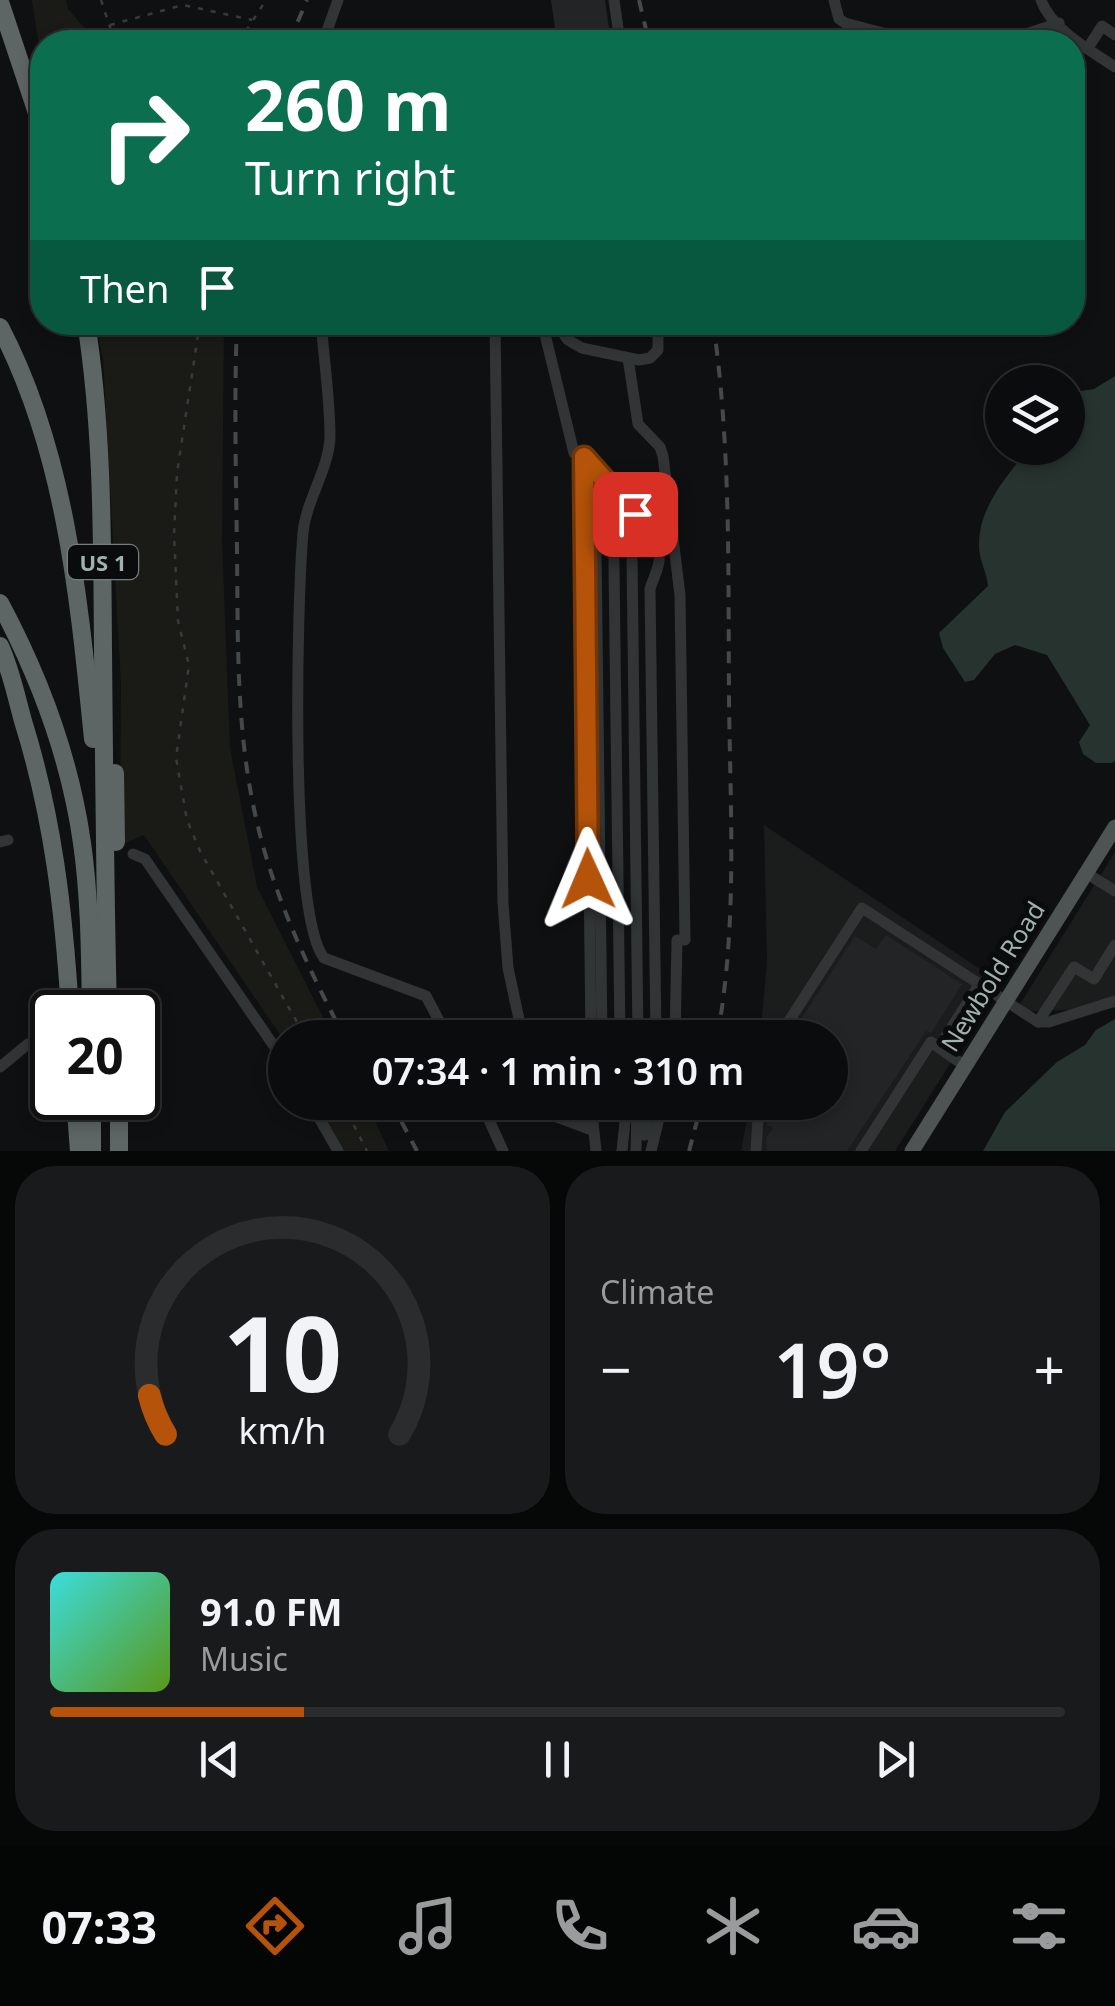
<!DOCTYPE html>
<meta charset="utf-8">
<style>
body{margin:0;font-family:"Noto Sans",sans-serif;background:#191a1b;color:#f1f3f6;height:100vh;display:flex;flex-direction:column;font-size:38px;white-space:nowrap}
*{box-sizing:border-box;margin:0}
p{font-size:32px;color:#9a9b9d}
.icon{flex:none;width:55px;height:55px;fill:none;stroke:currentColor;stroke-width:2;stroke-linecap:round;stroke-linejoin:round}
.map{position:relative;height:1151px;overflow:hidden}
.sheet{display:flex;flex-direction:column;gap:15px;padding:15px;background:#060707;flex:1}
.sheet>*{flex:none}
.hud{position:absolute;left:30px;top:30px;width:1055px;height:305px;border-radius:40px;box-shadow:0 5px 15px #0003,0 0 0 2px #2b2c2e;background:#0b6e4f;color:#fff;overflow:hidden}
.buttons{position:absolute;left:985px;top:365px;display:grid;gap:20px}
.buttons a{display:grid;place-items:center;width:100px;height:100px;border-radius:50%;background:#0b0c0d;box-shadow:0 5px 15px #0003,0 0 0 2px #2b2c2e;font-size:50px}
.speed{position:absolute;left:30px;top:990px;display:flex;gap:20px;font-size:50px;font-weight:700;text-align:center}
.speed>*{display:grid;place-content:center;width:130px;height:130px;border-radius:50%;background:#0b0c0d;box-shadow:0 5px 15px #0003,0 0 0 2px #2b2c2e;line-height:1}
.speed .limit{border:5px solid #111;border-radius:15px;background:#fff;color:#111}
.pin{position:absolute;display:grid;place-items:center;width:85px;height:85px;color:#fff;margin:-42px;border-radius:20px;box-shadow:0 5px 15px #0006}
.me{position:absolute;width:110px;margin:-55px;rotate:359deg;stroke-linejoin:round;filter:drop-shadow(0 0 8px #0008)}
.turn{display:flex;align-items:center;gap:35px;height:210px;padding:0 50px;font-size:45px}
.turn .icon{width:130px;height:130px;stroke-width:2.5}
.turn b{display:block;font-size:70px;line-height:85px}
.then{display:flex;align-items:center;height:95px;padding:0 50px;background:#0003;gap:20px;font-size:38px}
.big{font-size:75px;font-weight:600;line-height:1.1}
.sheet .card{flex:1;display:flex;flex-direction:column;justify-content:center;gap:15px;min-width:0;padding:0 35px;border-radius:40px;background:#191a1b}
.sheet .dial{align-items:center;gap:0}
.dial svg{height:260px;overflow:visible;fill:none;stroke:#2b2c2e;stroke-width:7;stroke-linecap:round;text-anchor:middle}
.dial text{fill:#f1f3f6;stroke:none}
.song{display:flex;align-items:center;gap:30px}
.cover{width:120px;height:120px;border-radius:15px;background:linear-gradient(135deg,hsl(180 70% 55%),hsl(90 70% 35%))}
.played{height:10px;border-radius:5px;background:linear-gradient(90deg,#b45309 25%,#2b2c2e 25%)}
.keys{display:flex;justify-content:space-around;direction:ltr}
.heat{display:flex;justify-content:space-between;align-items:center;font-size:55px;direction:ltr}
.sheet .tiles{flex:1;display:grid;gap:15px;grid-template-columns:1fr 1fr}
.card:last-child{grid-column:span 2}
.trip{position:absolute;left:268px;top:1020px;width:580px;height:100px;border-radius:50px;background:#0b0c0d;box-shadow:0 5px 15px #0003,0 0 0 2px #2b2c2e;font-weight:600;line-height:100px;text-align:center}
.menu{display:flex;height:160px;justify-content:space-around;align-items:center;background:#040505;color:#9a9b9d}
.menu .icon{width:70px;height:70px}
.menu .selected{color:#b45309}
.menu b{font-size:45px;color:#f1f3f6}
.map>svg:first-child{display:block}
.built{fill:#1b1d1d}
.green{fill:#1a1b16}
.water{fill:#27332e}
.building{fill:#222425}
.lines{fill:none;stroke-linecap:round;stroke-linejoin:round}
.path{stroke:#373c3b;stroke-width:2.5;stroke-dasharray:5 8;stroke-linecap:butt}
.minor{stroke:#313535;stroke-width:11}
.major{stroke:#4d5453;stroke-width:15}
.highway{stroke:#5d6665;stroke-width:18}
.rail{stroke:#444a49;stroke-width:4;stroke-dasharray:12 10;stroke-linecap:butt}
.route-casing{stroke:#753606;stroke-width:25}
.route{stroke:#b45309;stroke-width:18}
.labels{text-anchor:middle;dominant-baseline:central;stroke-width:10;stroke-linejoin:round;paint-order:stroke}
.shield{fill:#0a0b0c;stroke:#747f7d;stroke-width:2.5}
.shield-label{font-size:22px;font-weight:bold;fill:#a1b1ae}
.street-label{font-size:25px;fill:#a1b1ae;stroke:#0a0b0c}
</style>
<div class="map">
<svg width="1115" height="1151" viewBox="0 0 1115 1151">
<rect width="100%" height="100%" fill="#0f1011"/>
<g class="built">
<path d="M 764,825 L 1001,983 L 895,1151 L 741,1151 L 750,1103 L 830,1102 L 830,1038 L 760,1037 L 767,962 Z"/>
<path d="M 1115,852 L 1115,1008 L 1015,1012 Z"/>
</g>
<g class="green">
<path d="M 32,0 L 66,0 L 68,9 L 97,42 L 42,42 L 42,65 Z"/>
<path d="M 95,323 L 224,323 L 222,540 L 230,748 L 257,887 L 333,1037 L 285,1038 L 285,1042 L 144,835 L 120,845 L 121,684 L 103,359 Z"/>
<path d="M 317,1103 L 366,1103 L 389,1151 L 341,1151 Z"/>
</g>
<g class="water">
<path d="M 1115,376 L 1115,761 L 1112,763 L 1096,763 L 1083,754 L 1079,742 L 1090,725 L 1047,655 L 1015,645 L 995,654 L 974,680 L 965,682 L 943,648 L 939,633 L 988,586 C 987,573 979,559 979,547 C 978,507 1007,477 1029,448 L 1068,448 L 1068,398 L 1075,392 L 1094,389 Z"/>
<path d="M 1115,1019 L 1115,1151 L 983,1151 L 1005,1112 L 1057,1062 L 1085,1045 L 1096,1030 Z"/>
</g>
<g class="building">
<path d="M 551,0 L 605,0 L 611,42 L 557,42 Z"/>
<path d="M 886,935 L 962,984 L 931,1033 L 926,1031 L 847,1151 L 767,1151 L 766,1138 L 773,1128 L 767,1125 L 768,1116 L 777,1102 L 830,1102 L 830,1038 L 789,1038 L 855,936 L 876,949 Z"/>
</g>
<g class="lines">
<g class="path">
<path d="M 101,0 L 115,42"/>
<path d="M 110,25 L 183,5 L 252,20"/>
<path d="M 239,42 L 266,0"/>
<path d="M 200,322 L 177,473 L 174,535 L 178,621 L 189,665 L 176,758 L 187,820 L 200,851 L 306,1038"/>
<path d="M 342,1102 L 367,1151"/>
</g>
<g class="minor">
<path d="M 614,0 L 620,42"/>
<path d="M 834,0 L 839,19 L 845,23 L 917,42"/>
<path d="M 1041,0 C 1052,30 1090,50 1115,67"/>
<path d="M 323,42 L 338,0"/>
<path d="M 1002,42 L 1059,23"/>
<path d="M 1088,48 L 1102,26 L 1115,35"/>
<path d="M 321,322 C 324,360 330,399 330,437 C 329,469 306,500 303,533 C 297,601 289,914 324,958 L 426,996 L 448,1038"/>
<path d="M 495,322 L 503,903 L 508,968 L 523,1038"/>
<path d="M 542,322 L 574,453 C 594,460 648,522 656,543 C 664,562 655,572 650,589 L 656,1038"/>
<path d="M 555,322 L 568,340 L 582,348 L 639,360 L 650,358 L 658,350 L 658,322"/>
<path d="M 628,358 L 638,424 L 660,447 L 663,456 L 680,595 L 685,940 L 677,940 L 675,1038"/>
<path d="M 584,457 L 591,1038"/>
<path d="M 595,467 L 602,1038"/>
<path d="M 613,487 L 620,1038"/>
<path d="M 628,507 L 632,556 L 638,1038"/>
<path d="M 0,842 L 8,840"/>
<path d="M 133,854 L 145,859 L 285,1062"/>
<path d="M 1086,873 L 1115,891"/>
<path d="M 1038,1022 L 1074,967 L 1094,979 L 1115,945"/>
<path d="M 778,1038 L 862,908 L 1038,1022 L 1049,1022 L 1115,1001"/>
<path d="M 939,1047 L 979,985"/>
<path d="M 0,1067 L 28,1044"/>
<path d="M 310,1102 L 338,1151"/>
<path d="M 481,1102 L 503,1151"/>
<path d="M 547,1102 L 557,1117 L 592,1130"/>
<path d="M 591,1102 L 596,1151"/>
<path d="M 638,1134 L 645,1135 L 650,1102"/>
<path d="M 622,1151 L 627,1102"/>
<path d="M 636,1151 L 637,1102"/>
<path d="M 651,1151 L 663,1102"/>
<path d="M 756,1151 L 759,1102"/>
<path d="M 861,1151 L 931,1042 L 965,1066"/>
</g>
<path class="major" d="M 912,1151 L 1115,827"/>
<g class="highway">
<path d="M 0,2 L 42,128"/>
<path d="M 86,322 C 103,430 102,539 103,648 C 104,770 105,891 108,1012"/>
<path d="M 0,327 C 66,453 79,600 93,739"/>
<path d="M 0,603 C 40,678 70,758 82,843 C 90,899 90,956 91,1012"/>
<path d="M 0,646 C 11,670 16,696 23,721 C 53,817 64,912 70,1012"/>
<path d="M 115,773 L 116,842"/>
<path d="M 75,1098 L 79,1151"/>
<path d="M 92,1098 L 92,1151"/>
<path d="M 119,1098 L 119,1151"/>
</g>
<g class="rail">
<path d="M 639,0 L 649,42"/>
<path d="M 289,42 L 307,0"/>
<path d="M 237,322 C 234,399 236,476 237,552 C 238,642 236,731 256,818 C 273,895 308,968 345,1038"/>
<path d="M 713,322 C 731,446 728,571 729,695 C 730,809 738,925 717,1038"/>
<path d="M 391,1102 L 417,1151"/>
<path d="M 689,1151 L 702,1102"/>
</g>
</g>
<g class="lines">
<g class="route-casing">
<path id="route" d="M 588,879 L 584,457 L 635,514"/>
</g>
<use href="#route" class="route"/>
</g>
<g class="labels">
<rect class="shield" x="68" y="545" width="70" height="34" rx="8"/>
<g class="shield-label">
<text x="103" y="562">US 1</text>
</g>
<g class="street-label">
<text transform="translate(992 976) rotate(-58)">Newbold Road</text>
</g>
</g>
</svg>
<div class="buttons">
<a><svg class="icon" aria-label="layers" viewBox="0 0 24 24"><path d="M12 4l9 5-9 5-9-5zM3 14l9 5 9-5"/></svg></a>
</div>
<div class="speed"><div class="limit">20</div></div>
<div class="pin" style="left:635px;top:514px;background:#d93025"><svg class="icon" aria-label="arrive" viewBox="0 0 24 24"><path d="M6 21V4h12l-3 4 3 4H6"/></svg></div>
<svg class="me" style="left:588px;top:879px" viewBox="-20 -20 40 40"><path d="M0-17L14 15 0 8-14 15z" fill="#b45309" stroke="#fff" stroke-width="4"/></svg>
<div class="trip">07:34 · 1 min · 310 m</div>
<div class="hud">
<div class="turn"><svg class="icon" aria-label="right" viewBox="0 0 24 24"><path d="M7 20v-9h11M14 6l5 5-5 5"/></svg><div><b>260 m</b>Turn right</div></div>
<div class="then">Then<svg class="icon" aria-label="arrive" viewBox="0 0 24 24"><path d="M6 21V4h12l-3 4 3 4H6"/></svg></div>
</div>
</div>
<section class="sheet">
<div class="tiles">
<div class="card dial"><svg viewBox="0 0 100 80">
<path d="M14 69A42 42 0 1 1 86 69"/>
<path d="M14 69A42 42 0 0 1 9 57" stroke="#b45309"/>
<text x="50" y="56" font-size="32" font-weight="700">10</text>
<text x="50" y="72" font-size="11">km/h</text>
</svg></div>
<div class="card"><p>Climate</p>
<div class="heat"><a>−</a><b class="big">19°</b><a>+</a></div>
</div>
<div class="card">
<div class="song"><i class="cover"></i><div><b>91.0 FM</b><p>Music</p></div></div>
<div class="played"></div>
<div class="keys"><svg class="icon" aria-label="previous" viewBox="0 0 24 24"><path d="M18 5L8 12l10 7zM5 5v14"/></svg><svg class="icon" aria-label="pause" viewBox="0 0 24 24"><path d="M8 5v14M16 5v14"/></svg><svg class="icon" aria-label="next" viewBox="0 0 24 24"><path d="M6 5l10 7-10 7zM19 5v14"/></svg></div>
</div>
</div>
</section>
<nav class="menu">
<b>07:33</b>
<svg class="icon selected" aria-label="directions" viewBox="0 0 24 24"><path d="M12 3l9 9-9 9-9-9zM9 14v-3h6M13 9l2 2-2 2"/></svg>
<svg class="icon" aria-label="music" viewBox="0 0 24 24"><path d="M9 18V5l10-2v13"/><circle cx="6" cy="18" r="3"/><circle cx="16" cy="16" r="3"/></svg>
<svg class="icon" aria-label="phone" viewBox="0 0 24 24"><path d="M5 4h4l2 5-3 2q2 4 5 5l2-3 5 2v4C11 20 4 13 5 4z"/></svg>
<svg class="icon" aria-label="climate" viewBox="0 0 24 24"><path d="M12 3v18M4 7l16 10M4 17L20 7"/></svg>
<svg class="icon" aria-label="car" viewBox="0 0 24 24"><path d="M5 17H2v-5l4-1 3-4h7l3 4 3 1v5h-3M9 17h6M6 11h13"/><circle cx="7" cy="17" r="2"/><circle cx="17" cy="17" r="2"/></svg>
<svg class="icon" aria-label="filters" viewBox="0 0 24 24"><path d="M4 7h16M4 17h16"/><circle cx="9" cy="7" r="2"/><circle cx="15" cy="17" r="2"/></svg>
</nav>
